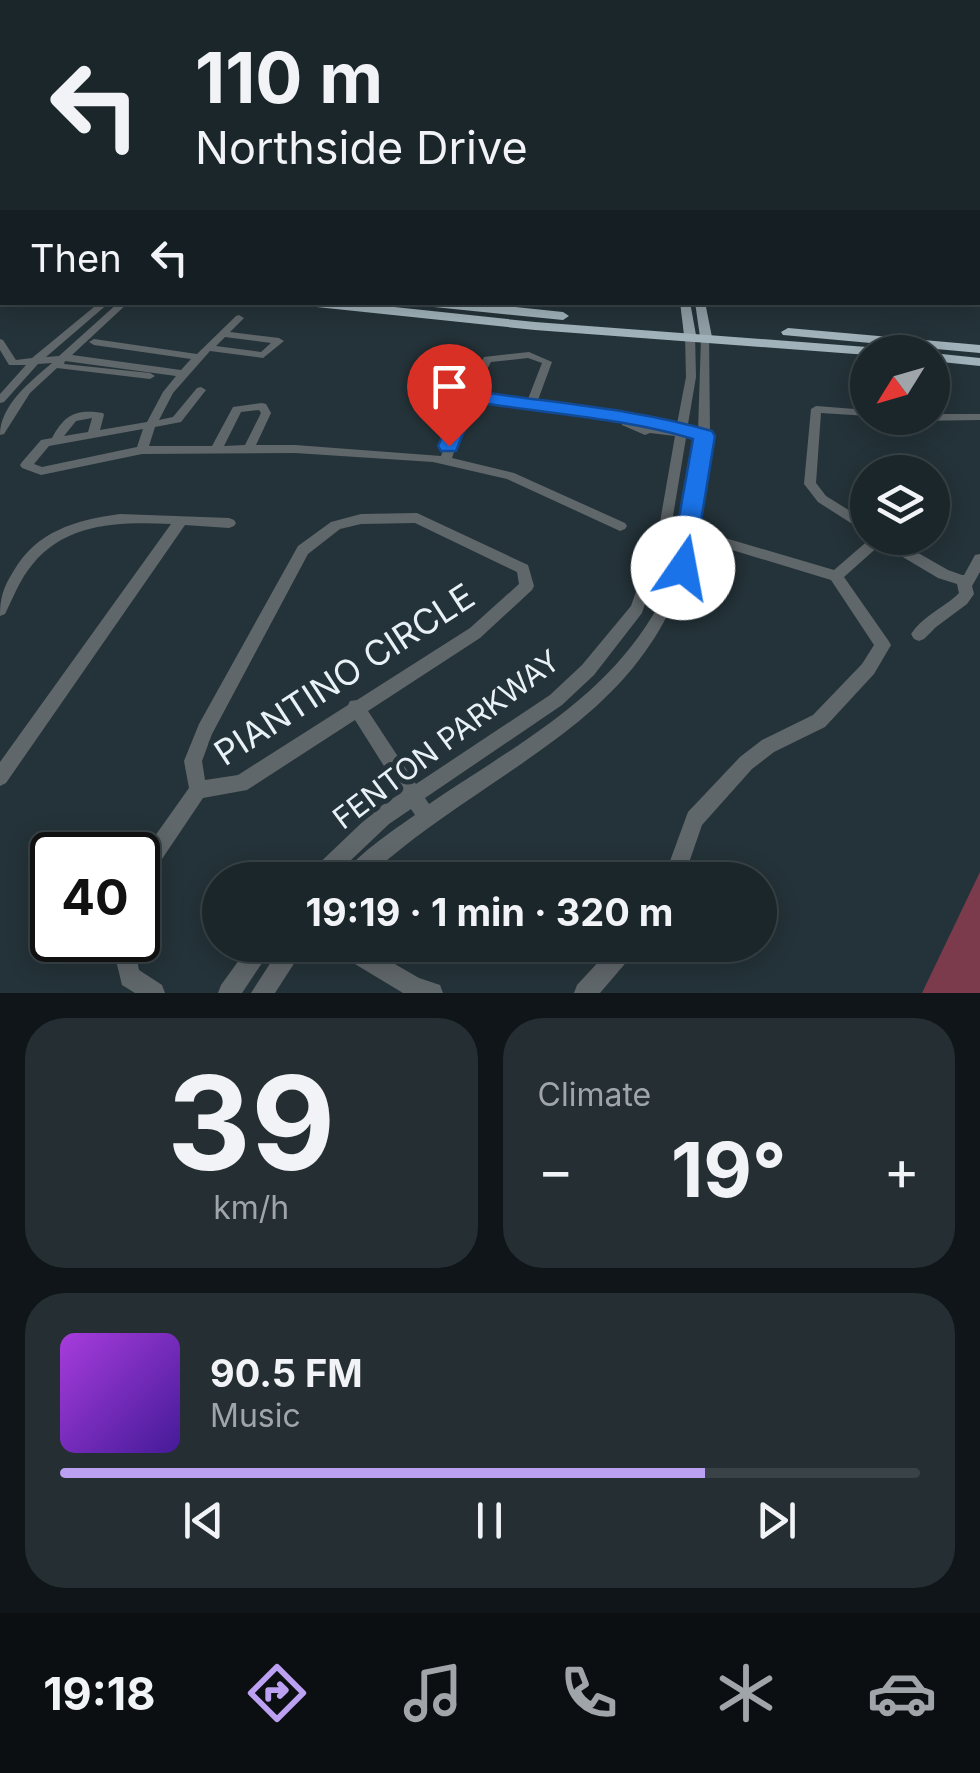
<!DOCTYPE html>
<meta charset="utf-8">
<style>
body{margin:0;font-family:Inter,sans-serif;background:#242e33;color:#f1f3f6;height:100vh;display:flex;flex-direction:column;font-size:38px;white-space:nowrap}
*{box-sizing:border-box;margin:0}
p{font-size:32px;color:#a0a5a9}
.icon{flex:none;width:55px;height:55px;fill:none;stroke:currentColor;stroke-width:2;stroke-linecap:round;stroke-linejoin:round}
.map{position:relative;height:993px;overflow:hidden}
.drawer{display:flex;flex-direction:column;gap:25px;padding:25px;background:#0f1518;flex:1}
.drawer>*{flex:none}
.hud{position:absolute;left:0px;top:0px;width:980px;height:305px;box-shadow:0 5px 25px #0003,0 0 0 2px #394347;background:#1b262b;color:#f1f3f6;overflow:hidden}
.needle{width:65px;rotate:233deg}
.buttons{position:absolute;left:850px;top:335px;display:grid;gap:20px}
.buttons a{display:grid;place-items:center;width:100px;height:100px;border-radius:50%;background:#1b262b;box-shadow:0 5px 25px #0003,0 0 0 2px #394347;font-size:50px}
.speed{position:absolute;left:30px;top:832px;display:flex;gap:20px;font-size:50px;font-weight:700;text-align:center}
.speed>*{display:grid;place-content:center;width:130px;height:130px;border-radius:50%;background:#1b262b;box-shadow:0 5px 25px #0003,0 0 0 2px #394347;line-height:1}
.speed .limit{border:5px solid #111;border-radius:15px;background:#fff;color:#111}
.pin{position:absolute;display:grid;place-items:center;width:85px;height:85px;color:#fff;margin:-102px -42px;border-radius:50% 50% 50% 0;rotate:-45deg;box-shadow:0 0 10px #0007}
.pin .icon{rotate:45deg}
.me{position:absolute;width:110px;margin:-55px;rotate:12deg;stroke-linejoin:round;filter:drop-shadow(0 0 8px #0008)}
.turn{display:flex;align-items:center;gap:35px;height:210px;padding:0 30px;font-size:45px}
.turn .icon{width:130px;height:130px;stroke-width:2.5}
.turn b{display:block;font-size:70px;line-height:85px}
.then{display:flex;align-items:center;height:95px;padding:0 30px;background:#0003;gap:20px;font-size:38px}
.big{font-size:75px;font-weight:700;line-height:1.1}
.drawer .tile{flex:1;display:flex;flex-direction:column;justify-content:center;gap:15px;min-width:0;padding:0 35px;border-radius:40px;background:#242e33}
.drawer .dial{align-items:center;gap:0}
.dial b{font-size:130px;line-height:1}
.song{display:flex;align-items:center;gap:30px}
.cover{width:120px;height:120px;border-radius:15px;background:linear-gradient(135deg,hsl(280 70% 55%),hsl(260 70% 35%))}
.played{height:10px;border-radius:5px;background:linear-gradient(90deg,#bca0f2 75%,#394347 75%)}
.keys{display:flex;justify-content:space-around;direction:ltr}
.heat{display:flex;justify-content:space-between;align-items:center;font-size:55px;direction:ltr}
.drawer .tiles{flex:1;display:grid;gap:25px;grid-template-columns:1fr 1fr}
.tile:last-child{grid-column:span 2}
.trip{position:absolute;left:202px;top:862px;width:575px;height:100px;border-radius:50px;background:#1b262b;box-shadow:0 5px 25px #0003,0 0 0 2px #394347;font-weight:700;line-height:100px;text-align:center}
.dock{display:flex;height:160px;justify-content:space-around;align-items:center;background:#0b0f11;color:#a0a5a9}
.dock .icon{width:70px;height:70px}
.dock .current{color:#bca0f2}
.dock b{font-size:45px;color:#f1f3f6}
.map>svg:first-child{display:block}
.green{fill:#7b3b4c}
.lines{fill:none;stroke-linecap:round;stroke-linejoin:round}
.river{fill:#3d0017;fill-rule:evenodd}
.minor{fill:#60676a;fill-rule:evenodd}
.major{fill:#8f9da4;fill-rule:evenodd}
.highway{fill:#a1b2ba;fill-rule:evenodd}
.route{fill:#1a73e8;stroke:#114b97;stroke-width:2.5}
.labels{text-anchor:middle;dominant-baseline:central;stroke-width:10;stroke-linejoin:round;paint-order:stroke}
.street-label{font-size:30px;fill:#e8f1f5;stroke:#243339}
.near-street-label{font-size:35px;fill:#e8f1f5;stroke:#243339}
</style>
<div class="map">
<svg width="980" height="993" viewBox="0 0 980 993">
<rect width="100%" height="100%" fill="#243339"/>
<path class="green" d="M 980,872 L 980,993 L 922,993 Z"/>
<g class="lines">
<path class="river" d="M 978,135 L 980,136 L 980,142 L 978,141 Z"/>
<g class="minor">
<path d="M 0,107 L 2,108 L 2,110 L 0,111 Z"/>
<rect x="0" y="160" width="2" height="4"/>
<path d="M 0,197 L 2,197 L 2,201 L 0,202 Z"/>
<path d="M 100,302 L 110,302 L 46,357 L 59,356 L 119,302 L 129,302 L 72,355 L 181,370 L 191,359 L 94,345 L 89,342 L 94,339 L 197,354 L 236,316 L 239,315 L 244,318 L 230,332 L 279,338 L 284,341 L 263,358 L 210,351 L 173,393 L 159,420 L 173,417 L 197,388 L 201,387 L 206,390 L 181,422 L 155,427 L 149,446 L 212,446 L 233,407 L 262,403 L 266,404 L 271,413 L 256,445 L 295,445 L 441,456 L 460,400 L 445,398 L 445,394 L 464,394 L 484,357 L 529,352 L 552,362 L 538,400 L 640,418 C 651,414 652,420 660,426 C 664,429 671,429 676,429 L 686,377 L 685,335 L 690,332 L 695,335 L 696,377 L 687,430 L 698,432 L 701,337 L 706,334 L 709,335 L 710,436 L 698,530 L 834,570 L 871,538 L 892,538 L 948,570 L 962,575 L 964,575 L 975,555 L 980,554 L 980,572 L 972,586 L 974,594 L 967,604 L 936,627 L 924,639 L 919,641 L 914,639 L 911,634 C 922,617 941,609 956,596 L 959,593 L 957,584 L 938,578 L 881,544 L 844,577 L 888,640 L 891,645 L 874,674 L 825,727 L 774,752 L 752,769 L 702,825 L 683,880 L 663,880 L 688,812 L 740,757 L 762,740 L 813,715 L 862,664 L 874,645 L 831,580 L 696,539 C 657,691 558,736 441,819 C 422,832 404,846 386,861 C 380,866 371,878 363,880 C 357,882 346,880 340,880 C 350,859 395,829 415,815 L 411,809 L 389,824 L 330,880 L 306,880 L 309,873 L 375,810 L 401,793 L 355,720 L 247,790 L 203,798 L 160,862 L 145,904 L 138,907 L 138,870 L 145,850 L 189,788 L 184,761 L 199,724 L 298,546 L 331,522 L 361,514 L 417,513 L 528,565 L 534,586 L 532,590 L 480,638 L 368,711 L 416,784 L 550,695 L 582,665 L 631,606 L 660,522 L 675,436 L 650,433 L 645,435 L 622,425 L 622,421 L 523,404 L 471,401 L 452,458 L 514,473 L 625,523 L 627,526 L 625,529 L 620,531 L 507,479 L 433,462 L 295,453 L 142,454 L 41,475 L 22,468 L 20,465 L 22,462 L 41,440 L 52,438 C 65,414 76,409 103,413 L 104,415 L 100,430 L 147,422 L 163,392 L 176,376 L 65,361 L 64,364 L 150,373 L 155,376 L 150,379 L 57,368 L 30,393 L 4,434 L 0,435 C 0,405 31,381 52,363 L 38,364 L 4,402 L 0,403 L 0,394 L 26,365 L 9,365 L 0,350 L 0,339 L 3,340 L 16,360 L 32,358 ZM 225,337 L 271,343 L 261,352 L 216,346 ZM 528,358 L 542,363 L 528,399 L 474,394 L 491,362 ZM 259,410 L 261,413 L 245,445 L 224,446 L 241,412 ZM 92,418 L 88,432 L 64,436 L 76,421 ZM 143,429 L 137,447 L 42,467 L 34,464 L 49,446 ZM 686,438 L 698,439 L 696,462 L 686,526 L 672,522 ZM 415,523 L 517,572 L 519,584 L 470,628 L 357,700 L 350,701 L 348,705 L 238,775 L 205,780 L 202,761 L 212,734 L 308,554 L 340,529 L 361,524 ZM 669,531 L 683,535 C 676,563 668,591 653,615 C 600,703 511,748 429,804 L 425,798 L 562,705 L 594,675 L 642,613 Z"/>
<path d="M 816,406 L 868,410 L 868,416 L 821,413 L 816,483 L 826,496 L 868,522 L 868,534 L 818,502 L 804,484 L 811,409 Z"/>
<path d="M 932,414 L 980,414 L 980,420 L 912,421 L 907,418 L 932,418 Z"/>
<path d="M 120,514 L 229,518 L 234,520 L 236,523 L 234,526 L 229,528 L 185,525 L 6,783 L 0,786 L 0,762 L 171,524 C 121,522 66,522 32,565 C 20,579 13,598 5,614 L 0,616 C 0,598 3,588 13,572 C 36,531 76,520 120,514 Z"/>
<path d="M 111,940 L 133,940 L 139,970 L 162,985 L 165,993 L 135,993 L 122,985 Z"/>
<path d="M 250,945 L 274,945 L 242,993 L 218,993 L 221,985 Z"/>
<path d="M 282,945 L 306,945 L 275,993 L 251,993 Z"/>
<path d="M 331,945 L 362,945 L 419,978 L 440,985 L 443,993 L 403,993 L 335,952 Z"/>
<path d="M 614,945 L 639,945 L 635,952 L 600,993 L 574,993 L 577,985 Z"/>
</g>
<g class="major">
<path d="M 978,106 L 980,107 L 980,111 L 978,110 Z"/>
<path d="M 980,222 L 980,228 L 978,227 L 978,223 Z"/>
<path d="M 680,302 L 690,302 L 696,335 L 694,337 L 686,337 L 684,335 Z"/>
<path d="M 695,302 L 705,302 L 712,337 L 710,339 L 702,339 L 700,337 Z"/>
</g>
<g class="highway">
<rect x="0" y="253" width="2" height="7"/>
<path d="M 301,302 L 347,302 L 535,322 L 880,348 L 887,352 L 868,352 L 868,355 L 535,330 L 307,306 Z"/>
<path d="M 418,302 L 466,302 L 563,312 L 569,316 L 563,320 L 424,306 Z"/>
<path d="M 788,328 L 980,345 L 980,353 L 783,335 L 781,332 Z"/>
<path d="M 932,353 L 980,358 L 980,366 L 932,361 Z"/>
</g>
</g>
<linearGradient id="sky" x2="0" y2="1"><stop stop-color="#141c1f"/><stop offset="0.42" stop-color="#3f505f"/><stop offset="1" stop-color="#3f505f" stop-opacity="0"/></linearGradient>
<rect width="980" height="241" fill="url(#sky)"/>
<path class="route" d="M 469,390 C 551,403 633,408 712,431 L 715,436 L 692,576 L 674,576 L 670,568 L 693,439 C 624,418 548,414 476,402 L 456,451 L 441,451 L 438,446 L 460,396 Z"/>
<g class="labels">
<g class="street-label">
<text transform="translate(446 739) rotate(-37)">FENTON PARKWAY</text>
</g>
<g class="near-street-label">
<text transform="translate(344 674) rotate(-33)">PIANTINO CIRCLE</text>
</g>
</g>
</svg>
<div class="buttons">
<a><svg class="needle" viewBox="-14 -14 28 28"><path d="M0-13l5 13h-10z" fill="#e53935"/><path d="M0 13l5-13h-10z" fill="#a0a5a9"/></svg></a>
<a><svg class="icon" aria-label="layers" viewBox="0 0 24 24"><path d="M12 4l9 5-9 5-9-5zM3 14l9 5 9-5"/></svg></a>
</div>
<div class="speed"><div class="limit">40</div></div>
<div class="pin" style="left:449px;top:446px;background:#d93025"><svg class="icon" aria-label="arrive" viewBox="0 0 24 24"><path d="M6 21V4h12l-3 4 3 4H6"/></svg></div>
<svg class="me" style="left:683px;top:568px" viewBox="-20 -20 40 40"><circle r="19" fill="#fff"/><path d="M0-13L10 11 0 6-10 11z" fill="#1a73e8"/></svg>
<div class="trip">19:19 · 1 min · 320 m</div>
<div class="hud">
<div class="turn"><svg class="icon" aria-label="left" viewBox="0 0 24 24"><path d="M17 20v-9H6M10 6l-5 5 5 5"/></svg><div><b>110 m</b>Northside Drive</div></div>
<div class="then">Then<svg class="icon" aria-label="left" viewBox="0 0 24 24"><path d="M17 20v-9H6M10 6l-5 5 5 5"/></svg></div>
</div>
</div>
<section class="drawer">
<div class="tiles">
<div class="tile dial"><b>39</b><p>km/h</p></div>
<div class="tile"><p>Climate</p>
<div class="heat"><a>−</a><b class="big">19°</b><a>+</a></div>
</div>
<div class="tile">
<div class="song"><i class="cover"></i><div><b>90.5 FM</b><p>Music</p></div></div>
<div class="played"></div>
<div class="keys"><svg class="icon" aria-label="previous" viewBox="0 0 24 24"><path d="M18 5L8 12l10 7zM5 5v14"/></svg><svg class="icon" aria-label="pause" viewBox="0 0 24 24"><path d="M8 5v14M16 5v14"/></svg><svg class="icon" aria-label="next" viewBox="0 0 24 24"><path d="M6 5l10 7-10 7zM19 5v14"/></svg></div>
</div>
</div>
</section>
<nav class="dock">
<b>19:18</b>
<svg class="icon current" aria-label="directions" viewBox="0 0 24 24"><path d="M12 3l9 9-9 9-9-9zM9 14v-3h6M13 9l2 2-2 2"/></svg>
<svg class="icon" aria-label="music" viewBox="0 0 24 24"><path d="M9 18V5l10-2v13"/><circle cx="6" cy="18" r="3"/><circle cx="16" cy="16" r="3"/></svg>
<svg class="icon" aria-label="phone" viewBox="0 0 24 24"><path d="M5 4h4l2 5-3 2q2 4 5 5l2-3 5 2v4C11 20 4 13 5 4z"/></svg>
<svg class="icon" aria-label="climate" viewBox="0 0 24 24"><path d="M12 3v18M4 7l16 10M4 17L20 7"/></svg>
<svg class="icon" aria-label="car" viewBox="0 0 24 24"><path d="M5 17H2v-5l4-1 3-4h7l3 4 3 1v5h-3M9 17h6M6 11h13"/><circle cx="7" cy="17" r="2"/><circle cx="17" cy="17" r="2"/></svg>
</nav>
